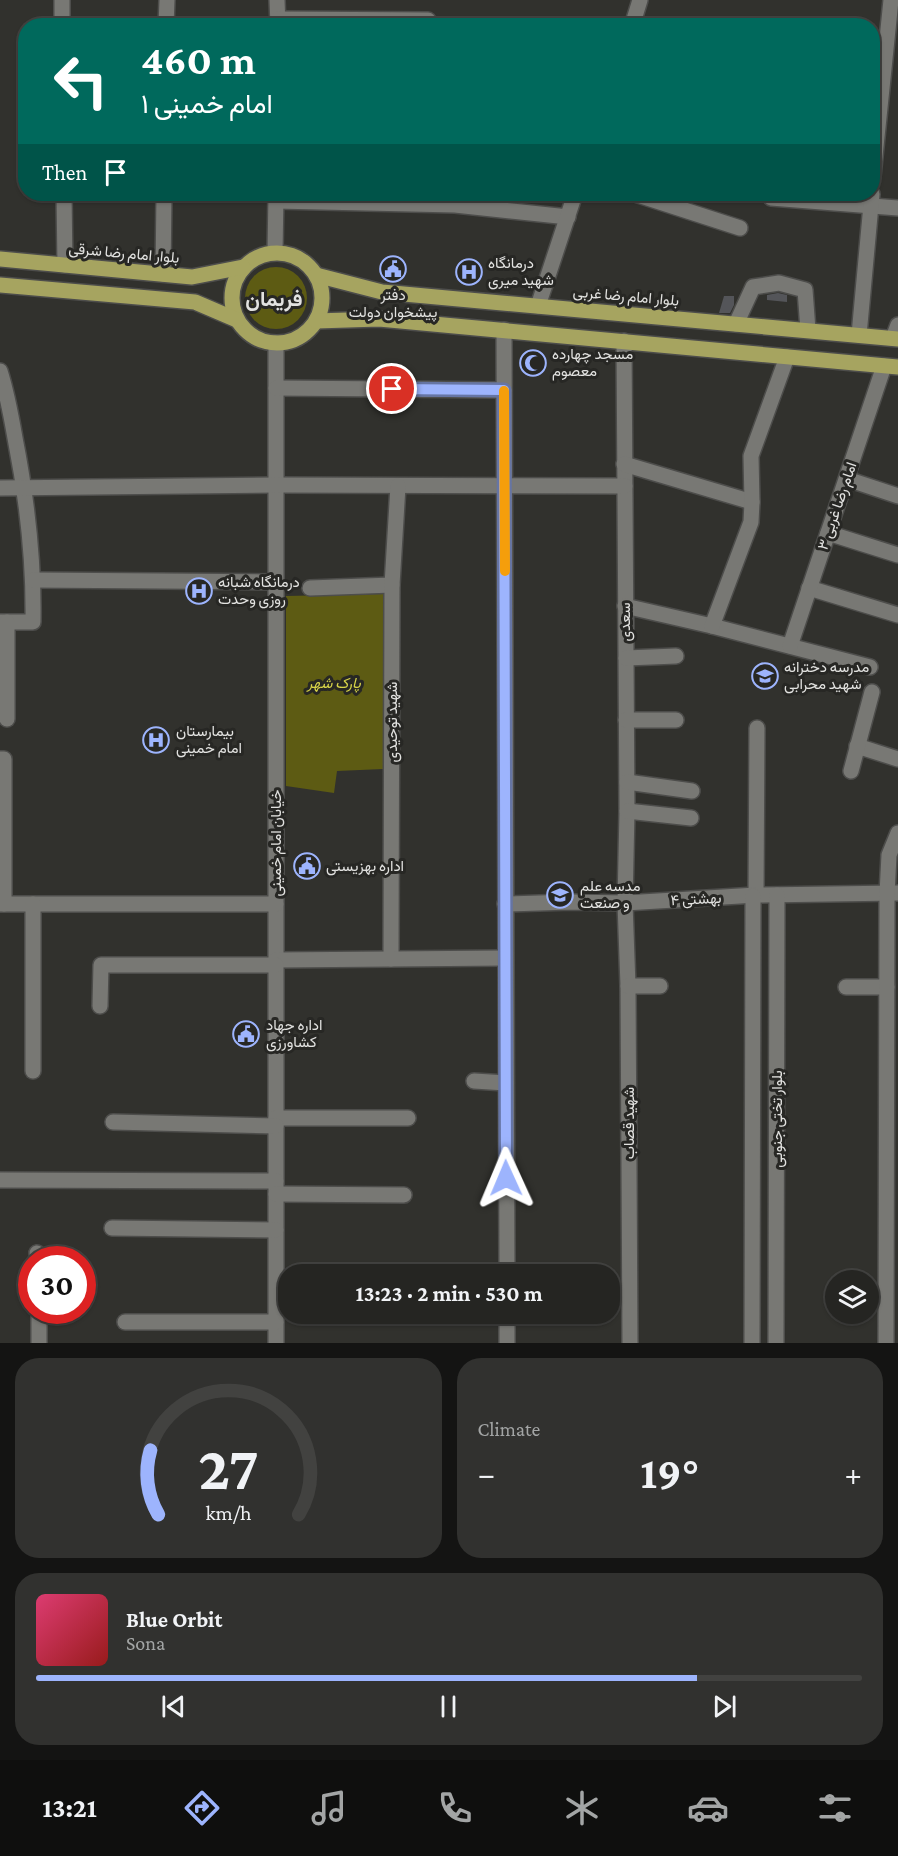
<!DOCTYPE html>
<meta charset="utf-8">
<style>
body{margin:0;font-family:"Crimson Pro",Vazirmatn,serif;background:#31312f;color:#f1f3f6;height:100vh;display:flex;flex-direction:column;font-size:22px;white-space:nowrap}
*{box-sizing:border-box;margin:0}
p{font-size:20px;color:#a3a5a5}
.icon{flex:none;width:33px;height:33px;fill:none;stroke:currentColor;stroke-width:2;stroke-linecap:round;stroke-linejoin:round}
.map{position:relative;height:1343px;overflow:hidden}
.side{display:flex;flex-direction:column;gap:15px;padding:15px;background:#141413;flex:1}
.side>*{flex:none}
.guide{position:absolute;left:18px;top:18px;width:862px;height:183px;border-radius:24px;box-shadow:0 2px 4px #0004,0 0 0 2px #424240;background:#00695c;color:#fff;overflow:hidden}
.fabs{position:absolute;left:825px;top:1270px;display:grid;gap:12px}
.fabs a{display:grid;place-items:center;width:54px;height:54px;border-radius:50%;background:#252522;box-shadow:0 2px 4px #0004,0 0 0 2px #424240;font-size:30px}
.speed{position:absolute;left:18px;top:1246px;display:flex;gap:12px;font-size:30px;font-weight:700;text-align:center}
.speed>*{display:grid;place-content:center;width:78px;height:78px;border-radius:50%;background:#252522;box-shadow:0 2px 4px #0004,0 0 0 2px #424240;line-height:1}
.speed .limit{border:9px solid #d22;background:#fff;color:#111}
.pin{position:absolute;display:grid;place-items:center;width:51px;height:51px;color:#fff;margin:-26px;border:3px solid #fff;border-radius:50%;box-shadow:0 2px 6px #0007}
.me{position:absolute;width:66px;margin:-33px;rotate:359deg;stroke-linejoin:round;filter:drop-shadow(0 0 4px #0008)}
.turn{display:flex;align-items:center;gap:21px;height:126px;padding:0 24px;font-size:27px}
.turn .icon{width:78px;height:78px;stroke-width:2.5}
.turn b{display:block;font-size:42px;line-height:51px}
.then{display:flex;align-items:center;height:57px;padding:0 24px;background:#0003;gap:12px;font-size:22px}
.big{font-size:45px;font-weight:700;line-height:1.1}
.side .widget{flex:1;display:flex;flex-direction:column;justify-content:center;gap:9px;min-width:0;padding:0 21px;border-radius:24px;background:#31312f}
.side .dial{align-items:center;gap:0}
.dial svg{height:156px;overflow:visible;fill:none;stroke:#424240;stroke-width:7;stroke-linecap:round;text-anchor:middle}
.dial text{fill:#f1f3f6;stroke:none}
.song{display:flex;align-items:center;gap:18px}
.cover{width:72px;height:72px;border-radius:9px;background:linear-gradient(135deg,hsl(340 70% 55%),hsl(0 70% 35%))}
.played{height:6px;border-radius:3px;background:linear-gradient(90deg,#9db4fd 80%,#424240 80%)}
.keys{display:flex;justify-content:space-around;direction:ltr}
.heat{display:flex;justify-content:space-between;align-items:center;font-size:33px;direction:ltr}
.side .tiles{flex:1;display:grid;gap:15px;grid-template-columns:1fr 1fr}
.widget:last-child{grid-column:span 2}
.trip{position:absolute;left:278px;top:1264px;width:342px;height:60px;border-radius:24px;background:#252522;box-shadow:0 2px 4px #0004,0 0 0 2px #424240;font-weight:700;line-height:60px;text-align:center}
.menu{display:flex;height:96px;justify-content:space-around;align-items:center;background:#0f0f0e;color:#a3a5a5}
.menu .icon{width:42px;height:42px}
.menu .active{color:#9db4fd}
.menu b{font-size:27px;color:#f1f3f6}
.map>svg:first-child{display:block}
.green{fill:#5d5b13}
.building{fill:#545559}
.lines{fill:none;stroke-linecap:round;stroke-linejoin:round}
.minor-casing{stroke:#4d4d4b;stroke-width:18}
.major-casing{stroke:#4d4d4b;stroke-width:18}
.minor{stroke:#787874;stroke-width:15}
.major{stroke:#a6a460;stroke-width:15}
.route-casing{stroke:#6675a4;stroke-width:15}
.route{stroke:#9db4fd;stroke-width:10}
.slow{stroke:#f59e0b;stroke-width:10}
.labels{text-anchor:middle;dominant-baseline:central;stroke-width:6;stroke-linejoin:round;paint-order:stroke}
.street-label{font-size:15px;fill:#e2e2e0;stroke:#272724}
.poi-label{font-size:15px;fill:#e2e2e0;stroke:#272724;text-anchor:start}
.park-label{font-size:15px;font-style:italic;fill:#d8d448;stroke:#272724}
.district-label{font-size:21px;font-weight:bold;fill:#e2e2e0;stroke:#272724}
</style>
<div class="map">
<svg width="898" height="1343" viewBox="0 0 898 1343">
<rect width="100%" height="100%" fill="#31312d"/>
<g class="green">
<circle cx="276" cy="298" r="31"/>
<path d="M 383,594 L 383,769 L 337,771 L 334,793 L 286,786 L 286,596 Z"/>
</g>
<g class="building">
<path d="M 778,293 L 787,295 L 787,302 L 767,300 L 767,295 Z"/>
<path d="M 724,296 L 734,296 L 734,305 L 730,313 L 719,313 Z"/>
</g>
<g class="lines">
<g class="minor-casing">
<g id="minor">
<path d="M 62,0 L 62,26"/>
<path d="M 277,0 L 278,26"/>
<path d="M 278,19 L 428,20"/>
<path d="M 166,26 L 167,0"/>
<path d="M 632,26 L 640,0"/>
<path d="M 873,176 L 891,0"/>
<path d="M 64,194 L 65,265"/>
<path d="M 635,194 L 740,228"/>
<path d="M 771,198 L 898,208"/>
<path d="M 276,201 L 455,205 L 568,217"/>
<path d="M 275,252 L 276,194"/>
<path d="M 163,274 L 164,194"/>
<path d="M 538,306 L 575,194"/>
<path d="M 736,324 L 753,287 L 779,283 L 805,290 L 808,330"/>
<path d="M 504,330 L 507,1275"/>
<path d="M 859,335 L 872,194"/>
<path d="M 893,338 L 898,325"/>
<path d="M 624,341 L 627,811 L 625,903 L 628,986 L 630,1343"/>
<path d="M 276,343 L 276,1343"/>
<path d="M 0,371 C 7,393 11,415 15,438 C 27,499 34,560 33,622 L 0,622"/>
<path d="M 276,388 L 504,390"/>
<path d="M 624,464 L 752,502"/>
<path d="M 847,479 L 898,496"/>
<path d="M 0,488 L 276,485 L 625,486"/>
<path d="M 828,533 L 898,555"/>
<path d="M 33,580 L 276,582"/>
<path d="M 310,588 L 392,585"/>
<path d="M 809,588 L 898,615"/>
<path d="M 625,606 L 712,626 L 870,667"/>
<path d="M 712,626 L 751,522 L 752,502 L 751,456 L 787,357"/>
<path d="M 790,646 L 884,366"/>
<path d="M 626,658 L 676,656"/>
<path d="M 7,719 L 7,622"/>
<path d="M 626,720 L 676,720"/>
<path d="M 857,746 L 898,759"/>
<path d="M 0,759 L 4,759 L 4,904"/>
<path d="M 851,771 L 872,692"/>
<path d="M 627,782 L 692,791"/>
<path d="M 627,811 L 691,818"/>
<path d="M 756,895 L 757,728"/>
<path d="M 0,904 L 276,904"/>
<path d="M 505,904 L 571,902 L 625,903 L 756,895 L 898,893"/>
<path d="M 391,959 L 392,585 L 398,486"/>
<path d="M 276,960 L 505,958"/>
<path d="M 628,986 L 660,986"/>
<path d="M 846,987 L 887,987"/>
<path d="M 100,1006 L 101,965 L 276,965"/>
<path d="M 33,1071 L 33,904"/>
<path d="M 474,1081 L 506,1083"/>
<path d="M 276,1118 L 408,1118"/>
<path d="M 113,1122 L 276,1126"/>
<path d="M 0,1180 L 276,1181"/>
<path d="M 276,1194 L 404,1195"/>
<path d="M 112,1228 L 276,1230"/>
<path d="M 37,1253 L 38,1260"/>
<path d="M 443,1274 L 507,1274"/>
<path d="M 39,1311 L 39,1343"/>
<path d="M 507,1314 L 507,1343"/>
<path d="M 125,1322 L 276,1322"/>
<path d="M 752,1343 L 753,896"/>
<path d="M 776,1343 L 777,895"/>
<path d="M 886,1343 L 887,894 L 889,855 L 898,833"/>
</g>
</g>
<g class="major-casing">
<g id="major">
<circle cx="277" cy="298" r="45"/>
<path d="M 0,259 L 192,277 L 243,267"/>
<path d="M 316,275 L 382,292 L 898,339"/>
<path d="M 0,285 L 195,302 L 237,320"/>
<path d="M 316,321 L 379,319 L 898,367"/>
</g>
</g>
<use href="#minor" class="minor"/>
<use href="#major" class="major"/>
</g>
<g class="lines">
<g class="route-casing">
<path id="route" d="M 392,389 L 504,390 L 506,1178"/>
</g>
<use href="#route" class="route"/>
<path class="slow" d="M 504,391 L 505,571"/>
</g>
<defs>
<g id="civic-ring" transform="scale(1.35)"><circle r="9.5" fill="#272724" stroke="#9db4fd" stroke-width="1.5"/><path d="M-.6-6.5H3V-4.5H.6V-3L4-1V1h2V6H-6V1h2V-1L-.6-3ZM-1.2 2.5V6h2.4V2.5Z" fill="#9db4fd"/></g>
<g id="hospital-ring" transform="scale(1.35)"><circle r="9.5" fill="#272724" stroke="#9db4fd" stroke-width="1.5"/><path d="M-5-5h3v3.5h4V-5h3V5h-3V1.5h-4V5h-3Z" fill="#9db4fd"/></g>
<g id="mosque-ring" transform="scale(1.35)"><circle r="9.5" fill="#272724" stroke="#9db4fd" stroke-width="1.5"/><path d="M3.5-4.9A6 6 0 1 0 3.5 4.9A5 5 0 1 1 3.5-4.9Z" fill="#9db4fd"/></g>
<g id="school-ring" transform="scale(1.35)"><circle r="9.5" fill="#272724" stroke="#9db4fd" stroke-width="1.5"/><path d="M0-5L7-2L0 1L-7-2ZM-4 1L0 2.5L4 1V4Q0 6-4 4Z" fill="#9db4fd"/></g>
</defs>
<g fill-rule="evenodd">
<use href="#civic-ring" x="393" y="269"/>
<use href="#hospital-ring" x="469" y="272"/>
<use href="#mosque-ring" x="533" y="363"/>
<use href="#hospital-ring" x="199" y="591"/>
<use href="#school-ring" x="765" y="676"/>
<use href="#hospital-ring" x="156" y="740"/>
<use href="#civic-ring" x="307" y="866"/>
<use href="#school-ring" x="560" y="895"/>
<use href="#civic-ring" x="246" y="1034"/>
</g>
<g class="labels">
<g class="street-label">
<text transform="translate(124 253) rotate(5)">بلوار امام رضا شرقی</text>
<text transform="translate(626 296) rotate(5)">بلوار امام رضا غربی</text>
<text transform="translate(837 506) rotate(-71)">امام رضا غربی ۳</text>
<text transform="translate(625 622) rotate(-90)">سعدی</text>
<text transform="translate(392 722) rotate(-90)">شهید توحیدی</text>
<text transform="translate(276 843) rotate(-90)">خیابان امام خمینی</text>
<text transform="translate(696 899) rotate(-3)">بهشتی ۴</text>
<text transform="translate(777 1119) rotate(-90)">بلوار تختی جنوبی</text>
<text transform="translate(629 1123) rotate(-90)">شهید قصاب</text>
</g>
<g class="poi-label">
<text x="488" y="263">درمانگاه<tspan x="488" dy="17">شهید میری</tspan></text>
<text x="393" y="295" text-anchor="middle">دفتر<tspan x="393" dy="17">پیشخوان دولت</tspan></text>
<text x="552" y="354">مسجد چهارده<tspan x="552" dy="17">معصوم</tspan></text>
<text x="218" y="582">درمانگاه شبانه<tspan x="218" dy="17">روزی وحدت</tspan></text>
<text x="784" y="667">مدرسه دخترانه<tspan x="784" dy="17">شهید محرابی</tspan></text>
<text x="176" y="731">بیمارستان<tspan x="176" dy="17">امام خمینی</tspan></text>
<text x="326" y="866">اداره بهزیستی</text>
<text x="580" y="886">مدسه علم<tspan x="580" dy="17">و صنعت</tspan></text>
<text x="266" y="1025">اداره جهاد<tspan x="266" dy="17">کشاورزی</tspan></text>
</g>
<g class="park-label">
<text x="334" y="683">پارک شهر</text>
</g>
<g class="district-label">
<text x="274" y="299">فریمان</text>
</g>
</g>
</svg>
<div class="fabs">
<a><svg class="icon" aria-label="layers" viewBox="0 0 24 24"><path d="M12 4l9 5-9 5-9-5zM3 14l9 5 9-5"/></svg></a>
</div>
<div class="speed"><div class="limit">30</div></div>
<div class="pin" style="left:392px;top:389px;background:#d93025"><svg class="icon" aria-label="arrive" viewBox="0 0 24 24"><path d="M6 21V4h12l-3 4 3 4H6"/></svg></div>
<svg class="me" style="left:506px;top:1178px" viewBox="-20 -20 40 40"><path d="M0-17L14 15 0 8-14 15z" fill="#9db4fd" stroke="#fff" stroke-width="4"/></svg>
<div class="trip">13:23 · 2 min · 530 m</div>
<div class="guide">
<div class="turn"><svg class="icon" aria-label="left" viewBox="0 0 24 24"><path d="M17 20v-9H6M10 6l-5 5 5 5"/></svg><div><b>460 m</b>امام خمینی ۱</div></div>
<div class="then">Then<svg class="icon" aria-label="arrive" viewBox="0 0 24 24"><path d="M6 21V4h12l-3 4 3 4H6"/></svg></div>
</div>
</div>
<section class="side">
<div class="tiles">
<div class="widget dial"><svg viewBox="0 0 100 80">
<path d="M14 69A42 42 0 1 1 86 69"/>
<path d="M14 69A42 42 0 0 1 10 36" stroke="#9db4fd"/>
<text x="50" y="56" font-size="32" font-weight="700">27</text>
<text x="50" y="72" font-size="11">km/h</text>
</svg></div>
<div class="widget"><p>Climate</p>
<div class="heat"><a>−</a><b class="big">19°</b><a>+</a></div>
</div>
<div class="widget">
<div class="song"><i class="cover"></i><div><b>Blue Orbit</b><p>Sona</p></div></div>
<div class="played"></div>
<div class="keys"><svg class="icon" aria-label="previous" viewBox="0 0 24 24"><path d="M18 5L8 12l10 7zM5 5v14"/></svg><svg class="icon" aria-label="pause" viewBox="0 0 24 24"><path d="M8 5v14M16 5v14"/></svg><svg class="icon" aria-label="next" viewBox="0 0 24 24"><path d="M6 5l10 7-10 7zM19 5v14"/></svg></div>
</div>
</div>
</section>
<nav class="menu">
<b>13:21</b>
<svg class="icon active" aria-label="directions" viewBox="0 0 24 24"><path d="M12 3l9 9-9 9-9-9zM9 14v-3h6M13 9l2 2-2 2"/></svg>
<svg class="icon" aria-label="music" viewBox="0 0 24 24"><path d="M9 18V5l10-2v13"/><circle cx="6" cy="18" r="3"/><circle cx="16" cy="16" r="3"/></svg>
<svg class="icon" aria-label="phone" viewBox="0 0 24 24"><path d="M5 4h4l2 5-3 2q2 4 5 5l2-3 5 2v4C11 20 4 13 5 4z"/></svg>
<svg class="icon" aria-label="climate" viewBox="0 0 24 24"><path d="M12 3v18M4 7l16 10M4 17L20 7"/></svg>
<svg class="icon" aria-label="car" viewBox="0 0 24 24"><path d="M5 17H2v-5l4-1 3-4h7l3 4 3 1v5h-3M9 17h6M6 11h13"/><circle cx="7" cy="17" r="2"/><circle cx="17" cy="17" r="2"/></svg>
<svg class="icon" aria-label="filters" viewBox="0 0 24 24"><path d="M4 7h16M4 17h16"/><circle cx="9" cy="7" r="2"/><circle cx="15" cy="17" r="2"/></svg>
</nav>
